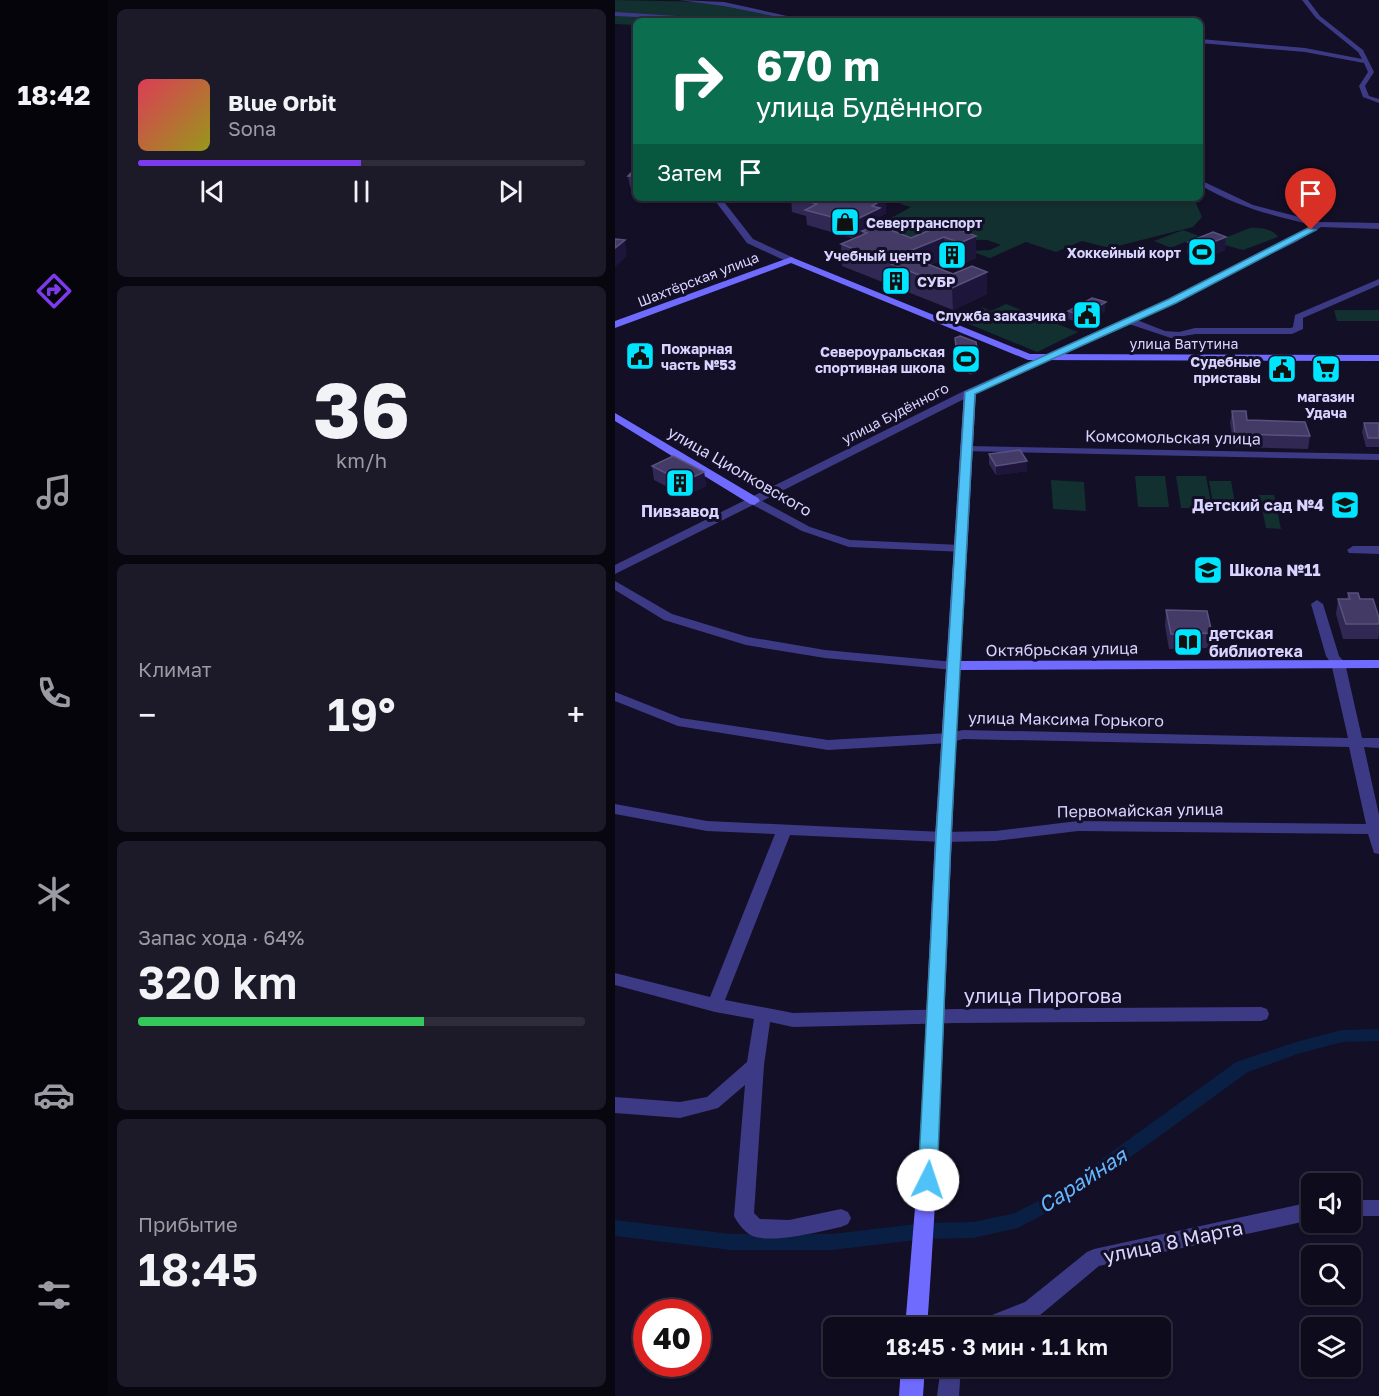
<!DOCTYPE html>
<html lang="ru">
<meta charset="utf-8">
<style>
body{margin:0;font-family:"Golos Text",sans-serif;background:#1c1929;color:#f1f3f6;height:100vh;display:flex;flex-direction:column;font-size:22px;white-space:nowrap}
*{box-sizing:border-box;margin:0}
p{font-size:20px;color:#9b9ba3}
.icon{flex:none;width:33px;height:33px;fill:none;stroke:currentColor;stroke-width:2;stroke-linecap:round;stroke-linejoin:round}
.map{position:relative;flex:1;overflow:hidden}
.drawer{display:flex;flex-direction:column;gap:9px;padding:9px;background:#08060f;width:507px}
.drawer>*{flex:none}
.top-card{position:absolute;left:18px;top:18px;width:570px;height:183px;border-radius:9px;box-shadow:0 2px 4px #0004,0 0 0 2px #2e2b3b;background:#0b6e4f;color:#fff;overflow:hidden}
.tools{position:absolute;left:686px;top:1173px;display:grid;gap:12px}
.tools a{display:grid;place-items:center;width:60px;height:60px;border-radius:9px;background:#0e0b1c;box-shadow:0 2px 4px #0004,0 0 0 2px #2e2b3b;font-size:30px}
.speed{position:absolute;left:18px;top:1299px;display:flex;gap:12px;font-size:30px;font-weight:700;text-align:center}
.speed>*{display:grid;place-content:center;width:78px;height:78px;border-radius:50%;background:#0e0b1c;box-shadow:0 2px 4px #0004,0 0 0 2px #2e2b3b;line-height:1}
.speed .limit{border:9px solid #d22;background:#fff;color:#111}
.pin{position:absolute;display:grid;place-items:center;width:51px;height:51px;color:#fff;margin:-62px -26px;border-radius:50% 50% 50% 0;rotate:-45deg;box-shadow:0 0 6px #0007}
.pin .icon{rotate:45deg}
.me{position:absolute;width:66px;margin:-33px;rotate:4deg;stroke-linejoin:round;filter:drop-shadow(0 0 4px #0008)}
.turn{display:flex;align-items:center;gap:21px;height:126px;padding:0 24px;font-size:27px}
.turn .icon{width:78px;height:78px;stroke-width:2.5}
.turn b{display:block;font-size:42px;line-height:51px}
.then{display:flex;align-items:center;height:57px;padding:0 24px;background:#0003;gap:12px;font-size:22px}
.big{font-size:45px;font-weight:600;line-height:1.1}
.drawer .widget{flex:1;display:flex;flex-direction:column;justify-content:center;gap:9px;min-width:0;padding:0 21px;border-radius:9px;background:#1c1929}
.drawer .dial{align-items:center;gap:0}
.dial b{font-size:78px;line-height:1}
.song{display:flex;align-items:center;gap:18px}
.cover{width:72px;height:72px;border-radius:9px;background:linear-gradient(135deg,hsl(350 70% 55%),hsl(60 70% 35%))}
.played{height:6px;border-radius:3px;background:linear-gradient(90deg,#7c3aed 50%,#2e2b3b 50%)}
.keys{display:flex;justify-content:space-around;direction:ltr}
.heat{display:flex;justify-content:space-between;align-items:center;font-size:33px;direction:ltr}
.charge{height:9px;border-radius:4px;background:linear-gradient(90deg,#34c759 64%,#2e2b3b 0)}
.trip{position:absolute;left:208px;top:1317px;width:348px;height:60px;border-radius:9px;background:#0e0b1c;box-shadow:0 2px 4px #0004,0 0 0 2px #2e2b3b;font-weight:600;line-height:60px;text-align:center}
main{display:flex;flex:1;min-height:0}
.menu{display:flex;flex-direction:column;width:108px;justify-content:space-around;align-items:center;background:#06040b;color:#9b9ba3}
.menu .icon{width:42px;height:42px}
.menu .selected{color:#7c3aed}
.menu b{font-size:27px;color:#f1f3f6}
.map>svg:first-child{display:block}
.green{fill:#12302f}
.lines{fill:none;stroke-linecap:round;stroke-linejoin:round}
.canal{fill:#0a1f44;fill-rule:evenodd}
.street{fill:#3d3a85;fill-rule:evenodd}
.secondary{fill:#6f6bff;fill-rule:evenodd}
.wall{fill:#312854}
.shaded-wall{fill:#1d163a}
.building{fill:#433a66;stroke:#5a527e;stroke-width:1.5}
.route{fill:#4fc3f7;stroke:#337fa1;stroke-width:1.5}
.labels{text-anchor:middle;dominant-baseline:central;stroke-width:6;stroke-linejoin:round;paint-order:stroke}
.far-poi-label{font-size:14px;font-weight:bold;fill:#d9d4ff;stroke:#130f26;text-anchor:end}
.far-street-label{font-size:14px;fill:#d9d4ff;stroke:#130f26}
.street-label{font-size:16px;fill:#d9d4ff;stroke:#130f26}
.poi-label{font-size:16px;font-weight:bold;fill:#d9d4ff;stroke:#130f26;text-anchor:start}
.near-street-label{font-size:20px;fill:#d9d4ff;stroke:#130f26}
.near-water-label{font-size:21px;font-style:italic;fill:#62b6ff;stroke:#130f26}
</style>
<main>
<nav class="menu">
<b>18:42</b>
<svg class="icon selected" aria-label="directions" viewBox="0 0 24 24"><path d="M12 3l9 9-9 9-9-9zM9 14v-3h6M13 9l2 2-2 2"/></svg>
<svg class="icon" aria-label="music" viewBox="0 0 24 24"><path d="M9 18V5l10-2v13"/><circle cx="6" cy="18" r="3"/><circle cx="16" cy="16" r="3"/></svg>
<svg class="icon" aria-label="phone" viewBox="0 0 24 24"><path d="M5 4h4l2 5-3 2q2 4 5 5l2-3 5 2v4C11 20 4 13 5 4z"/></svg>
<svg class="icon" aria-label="climate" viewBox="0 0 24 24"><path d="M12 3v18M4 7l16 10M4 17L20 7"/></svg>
<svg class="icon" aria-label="car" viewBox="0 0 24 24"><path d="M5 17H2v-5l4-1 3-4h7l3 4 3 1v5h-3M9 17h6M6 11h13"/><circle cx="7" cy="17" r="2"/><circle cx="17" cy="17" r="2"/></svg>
<svg class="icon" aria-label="filters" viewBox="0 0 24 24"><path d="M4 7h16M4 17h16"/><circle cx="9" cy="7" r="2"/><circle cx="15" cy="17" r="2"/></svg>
</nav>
<section class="drawer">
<div class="widget">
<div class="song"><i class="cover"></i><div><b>Blue Orbit</b><p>Sona</p></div></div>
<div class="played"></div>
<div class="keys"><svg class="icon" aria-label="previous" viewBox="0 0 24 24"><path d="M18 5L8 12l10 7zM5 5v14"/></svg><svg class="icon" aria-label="pause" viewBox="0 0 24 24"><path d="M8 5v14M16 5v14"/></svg><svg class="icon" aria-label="next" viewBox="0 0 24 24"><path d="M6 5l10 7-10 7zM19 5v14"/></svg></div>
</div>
<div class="widget dial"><b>36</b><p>km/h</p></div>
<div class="widget"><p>Климат</p>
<div class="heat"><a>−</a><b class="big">19°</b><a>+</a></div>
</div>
<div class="widget"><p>Запас хода · 64%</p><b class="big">320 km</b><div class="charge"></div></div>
<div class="widget"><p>Прибытие</p><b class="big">18:45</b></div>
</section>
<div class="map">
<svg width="764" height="1396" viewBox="0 0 764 1396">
<rect width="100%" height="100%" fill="#130f26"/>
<g class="green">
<path d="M 0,0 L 93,2 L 170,16 L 156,21 L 21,21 L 21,25 L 0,24 Z"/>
<path d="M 296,198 L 570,198 L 580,201 L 587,217 L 578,227 L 495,248 L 467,241 L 441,252 L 411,242 L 375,258 L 355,251 L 375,250 L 386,245 L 372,240 L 250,239 L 270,226 L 265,224 L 296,207 L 285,204 Z"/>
<path d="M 635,228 C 644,227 659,229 663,237 L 628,250 L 606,244 L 607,239 Z"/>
<path d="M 568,230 L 584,236 L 556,248 L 539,241 Z"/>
<path d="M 391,304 L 463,332 L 422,352 L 342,319 L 367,307 L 376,311 Z"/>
<path d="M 719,310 L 764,310 L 764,321 L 722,321 Z"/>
<path d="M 520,476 L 550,476 L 554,507 L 523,507 Z"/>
<path d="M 561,476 L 591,476 L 597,508 L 566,508 Z"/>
<path d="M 436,480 L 469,482 L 471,511 L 438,509 Z"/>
<path d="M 594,481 L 616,481 L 620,503 L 598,503 Z"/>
<path d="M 644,495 L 659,495 L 666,529 L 651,528 Z"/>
</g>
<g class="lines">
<path class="canal" d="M 764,1029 L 764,1041 L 727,1042 L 682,1054 L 633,1072 L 456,1200 L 403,1228 L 358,1238 L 310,1239 L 217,1250 L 116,1250 L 0,1236 L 0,1220 L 116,1234 L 217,1234 L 310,1223 L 358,1222 L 400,1213 L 444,1190 L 621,1062 L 681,1042 L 727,1030 Z"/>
<g class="street">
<path d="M 64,0 L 109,2 L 195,21 L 183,21 L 109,6 Z"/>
<path d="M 687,0 L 693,0 L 705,16 L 748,50 L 759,72 L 750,86 L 754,96 L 764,99 L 764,103 L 748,97 L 744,86 L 753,72 L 749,63 L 690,52 L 585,43 L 585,39 L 690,48 L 747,59 L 743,52 L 701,18 Z"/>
<path d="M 0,12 L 109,19 L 112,21 L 0,16 Z"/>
<path d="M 585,180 L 638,205 L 704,222 L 764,223 L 764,229 L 706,227 L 681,242 L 522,320 L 550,331 L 564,332 L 580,328 L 676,328 L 678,327 L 680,315 L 764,279 L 764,285 L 688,318 L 688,329 L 677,334 L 581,334 L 556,338 L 514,324 L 359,394 L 147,501 L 195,527 L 235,540 L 346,545 L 350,546 L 352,549 L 350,552 L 234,547 L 187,531 L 138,505 L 0,574 L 0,565 L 351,390 L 554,299 L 675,238 L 697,225 C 654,214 624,208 585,185 Z"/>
<path d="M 98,198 L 106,198 L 138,239 L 179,258 L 179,262 L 173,262 L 132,243 Z"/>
<path d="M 352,446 L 764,454 L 764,460 L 348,451 L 347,449 Z"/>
<path d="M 738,546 L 764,546 L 764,554 L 734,553 L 732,550 Z"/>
<path d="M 0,581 L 57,614 L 133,637 L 210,650 L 339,662 L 346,666 L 339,670 L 210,658 L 131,645 L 49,620 L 0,590 Z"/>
<path d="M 702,600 L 708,604 L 724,656 L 730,663 L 747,738 L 764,738 L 764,748 L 749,747 L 764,815 L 764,854 L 759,853 L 753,834 L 463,831 L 380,841 L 328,842 L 175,835 L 110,1000 L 178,1013 L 342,1009 L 646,1007 L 652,1009 L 654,1014 L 652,1019 L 646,1021 L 342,1023 L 178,1027 L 155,1022 L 149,1065 L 139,1213 L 145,1219 L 174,1220 L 226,1209 L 233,1212 L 236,1218 L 233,1224 L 226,1227 C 206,1231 151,1246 134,1234 C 128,1230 122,1222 119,1216 L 130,1085 L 103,1108 L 65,1118 L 0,1113 L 0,1097 L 65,1102 L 92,1097 L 132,1062 L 139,1019 L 100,1012 L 0,985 L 0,973 L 95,997 L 160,834 L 92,831 L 0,814 L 0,804 L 92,821 L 328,832 L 380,831 L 463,821 L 751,824 L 734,747 L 348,739 L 334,743 L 213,750 L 63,726 L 0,701 L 0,692 L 66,718 L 213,740 L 334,733 L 348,730 L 733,738 L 716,663 L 711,656 L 696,604 Z"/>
<rect x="735" y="1200" width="29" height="16"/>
<path d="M 696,1202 L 696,1220 L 484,1266 L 424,1316 L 395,1328 L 359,1328 L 362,1321 L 410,1302 L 472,1252 L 479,1249 Z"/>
<path d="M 326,1366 L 346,1366 L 344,1396 L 322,1396 Z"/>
</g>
<g class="secondary">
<path d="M 176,257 L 415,354 L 764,355 L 764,361 L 413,360 L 176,263 L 0,328 L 0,321 Z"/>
<path d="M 355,389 L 361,392 L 346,661 L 764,660 L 764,668 L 345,670 C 333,889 328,1109 312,1328 L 290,1328 L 304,1160 L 320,837 L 349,392 Z"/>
<path d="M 0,413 L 143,498 L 145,501 L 139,505 L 135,504 L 0,421 Z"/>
<path d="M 286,1366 L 310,1366 L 308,1396 L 284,1396 Z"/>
</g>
</g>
<g class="wall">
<path d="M 21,168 L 21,188 L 15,187 L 13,176 Z"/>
<path d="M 176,198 L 216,198 L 271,213 L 266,216 L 266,223 L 262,225 L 296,238 L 361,236 L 361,258 L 345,265 L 330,259 L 315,265 L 372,294 L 338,310 L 227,266 L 226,244 L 247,235 L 247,233 L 237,238 L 192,225 L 191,216 L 177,212 Z"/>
<path d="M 611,237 L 610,250 L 585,260 L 572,254 L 573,242 Z"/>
<path d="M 453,311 L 490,311 L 467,324 L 453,319 Z"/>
<path d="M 340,338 L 364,358 L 364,371 L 356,375 L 342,369 Z"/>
<path d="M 617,411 L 632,420 L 695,436 L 693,449 L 619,447 L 615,423 Z"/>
<path d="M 749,423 L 764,423 L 764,447 L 751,447 L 747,432 Z"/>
<path d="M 374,454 L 412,461 L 412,471 L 381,475 L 374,464 Z"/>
<path d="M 37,466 L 89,472 L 91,486 L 70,496 L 39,480 Z"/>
<path d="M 733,593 L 745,599 L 764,618 L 764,634 L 763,639 L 728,639 L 721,614 L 723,599 L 732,599 Z"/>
<path d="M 551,610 L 597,633 L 595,648 L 554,649 L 550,626 Z"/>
</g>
<g class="shaded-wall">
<path d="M 271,198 L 271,213 L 266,216 L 266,223 L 249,232 L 247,231 L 247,233 L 237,238 L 236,222 L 257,206 Z"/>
<path d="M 361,236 L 361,258 L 345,265 L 345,243 Z"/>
<path d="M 329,237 L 330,259 L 298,272 L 287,254 Z"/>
<path d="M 611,237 L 610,250 L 585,260 L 586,247 Z"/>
<path d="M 10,240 L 12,256 L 0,267 L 0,248 Z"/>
<path d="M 372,272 L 372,294 L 338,310 L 337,288 Z"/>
<path d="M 491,302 L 490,311 L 467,324 L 467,316 Z"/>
<path d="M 364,358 L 364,371 L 356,375 L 356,362 Z"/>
<path d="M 412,461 L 412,471 L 381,475 L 381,466 Z"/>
<path d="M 89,472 L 91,486 L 70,496 L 68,482 Z"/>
</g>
<g class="building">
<path d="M 21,168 L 21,176 L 13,176 Z"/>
<path d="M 181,198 L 219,199 L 221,198 L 270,198 L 257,206 L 265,208 L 236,222 L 190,210 L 202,204 Z"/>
<path d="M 330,224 L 361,236 L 345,243 L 329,237 L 287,254 L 338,274 L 357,266 L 372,272 L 337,288 L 226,244 L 252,233 L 247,231 L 263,225 L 296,238 Z"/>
<path d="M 598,232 L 611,237 L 586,247 L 573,242 Z"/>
<path d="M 0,239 L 10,240 L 0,248 Z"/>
<path d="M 477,298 L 491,302 L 467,316 L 453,311 Z"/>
<path d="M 345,336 L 361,342 L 364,358 L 356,362 L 342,356 L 340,338 Z"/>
<path d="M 617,411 L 631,411 L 632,420 L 690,422 L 695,436 L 620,434 Z"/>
<path d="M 749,423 L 764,423 L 764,438 L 753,438 Z"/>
<path d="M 405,450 L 412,461 L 381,466 L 374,454 Z"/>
<path d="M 58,456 L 89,472 L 68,482 L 37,466 Z"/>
<path d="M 733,593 L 743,593 L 745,599 L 758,599 L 764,618 L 764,624 L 731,624 L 723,599 L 735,599 Z"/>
<path d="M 551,610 L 592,611 L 597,633 L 556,634 Z"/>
</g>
<path class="route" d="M 693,228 L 701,230 L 561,303 L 360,394 L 336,837 L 322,1180 L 319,1186 L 313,1189 L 306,1186 L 303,1180 L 321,837 L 350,392 L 554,299 Z"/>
<defs>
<g id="shop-square" transform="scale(1.5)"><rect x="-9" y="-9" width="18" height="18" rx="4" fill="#00e5ff" stroke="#130f26"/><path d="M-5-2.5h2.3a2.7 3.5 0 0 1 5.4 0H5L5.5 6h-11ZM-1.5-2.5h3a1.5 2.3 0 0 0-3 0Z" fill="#111"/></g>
<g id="stadium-square" transform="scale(1.5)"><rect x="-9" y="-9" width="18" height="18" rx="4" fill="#00e5ff" stroke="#130f26"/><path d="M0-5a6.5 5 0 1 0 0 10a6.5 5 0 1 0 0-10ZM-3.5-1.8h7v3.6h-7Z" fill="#111"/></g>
<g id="building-square" transform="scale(1.5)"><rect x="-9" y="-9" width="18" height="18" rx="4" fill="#00e5ff" stroke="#130f26"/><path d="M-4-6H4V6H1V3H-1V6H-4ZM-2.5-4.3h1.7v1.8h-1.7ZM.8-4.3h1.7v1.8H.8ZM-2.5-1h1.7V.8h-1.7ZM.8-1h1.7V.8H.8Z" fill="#111"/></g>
<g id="civic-square" transform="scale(1.5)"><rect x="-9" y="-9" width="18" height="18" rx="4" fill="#00e5ff" stroke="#130f26"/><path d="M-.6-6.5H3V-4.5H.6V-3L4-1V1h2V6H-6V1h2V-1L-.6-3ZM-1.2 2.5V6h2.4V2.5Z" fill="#111"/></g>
<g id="supermarket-square" transform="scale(1.5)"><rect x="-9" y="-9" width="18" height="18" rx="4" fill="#00e5ff" stroke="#130f26"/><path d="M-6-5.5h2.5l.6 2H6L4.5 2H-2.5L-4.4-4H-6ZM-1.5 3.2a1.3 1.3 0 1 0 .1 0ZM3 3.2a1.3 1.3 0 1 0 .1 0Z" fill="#111"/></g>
<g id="school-square" transform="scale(1.5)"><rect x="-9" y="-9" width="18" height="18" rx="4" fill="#00e5ff" stroke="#130f26"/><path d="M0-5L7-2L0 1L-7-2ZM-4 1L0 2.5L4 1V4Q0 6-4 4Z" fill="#111"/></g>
<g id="library-square" transform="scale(1.5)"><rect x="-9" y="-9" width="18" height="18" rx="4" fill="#00e5ff" stroke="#130f26"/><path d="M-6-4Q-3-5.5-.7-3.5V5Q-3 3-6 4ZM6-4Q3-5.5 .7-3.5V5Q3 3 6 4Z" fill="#111"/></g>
</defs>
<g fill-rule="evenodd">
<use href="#shop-square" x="230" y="222"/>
<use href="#stadium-square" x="587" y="252"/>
<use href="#building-square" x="337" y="255"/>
<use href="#building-square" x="281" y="281"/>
<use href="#civic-square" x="472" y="315"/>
<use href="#civic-square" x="25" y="356"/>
<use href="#stadium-square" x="351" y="359"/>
<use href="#civic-square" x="667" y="369"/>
<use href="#supermarket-square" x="711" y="369"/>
<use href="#building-square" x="65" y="483"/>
<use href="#school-square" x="730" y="505"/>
<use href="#school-square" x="593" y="570"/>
<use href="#library-square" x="573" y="642"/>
</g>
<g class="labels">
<g class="far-poi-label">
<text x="251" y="222" text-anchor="start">Севертранспорт</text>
<text x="566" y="252">Хоккейный корт</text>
<text x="316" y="255">Учебный центр</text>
<text x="302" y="281" text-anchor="start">СУБР</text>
<text x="451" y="315">Служба заказчика</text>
<text x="46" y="348" text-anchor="start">Пожарная<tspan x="46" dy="16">часть №53</tspan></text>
<text x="330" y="351">Североуральская<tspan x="330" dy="16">спортивная школа</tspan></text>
<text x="646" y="361">Судебные<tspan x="646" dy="16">приставы</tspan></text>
<text x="711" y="396" text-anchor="middle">магазин<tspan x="711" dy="16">Удача</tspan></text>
</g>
<g class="far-street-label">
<text transform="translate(83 279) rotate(-21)">Шахтёрская улица</text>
<text x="569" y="343">улица Ватутина</text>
<text transform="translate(280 413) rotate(-27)">улица Будённого</text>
</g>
<g class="street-label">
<text transform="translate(558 437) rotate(1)">Комсомольская улица</text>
<text transform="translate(125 471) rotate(30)">улица Циолковского</text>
<text transform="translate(447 649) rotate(-1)">Октябрьская улица</text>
<text transform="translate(451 719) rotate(1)">улица Максима Горького</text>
<text transform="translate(525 810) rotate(-1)">Первомайская улица</text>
</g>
<g class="poi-label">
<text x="709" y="505" text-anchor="end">Детский сад №4</text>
<text x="65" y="511" text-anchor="middle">Пивзавод</text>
<text x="614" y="570">Школа №11</text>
<text x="594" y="633">детская<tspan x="594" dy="18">библиотека</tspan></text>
</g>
<g class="near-street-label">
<text x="428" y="995">улица Пирогова</text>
<text transform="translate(558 1241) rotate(-12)">улица 8 Марта</text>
</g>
<g class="near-water-label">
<text transform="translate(467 1180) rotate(-33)">Сарайная</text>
</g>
</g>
</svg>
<div class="tools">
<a><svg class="icon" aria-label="sound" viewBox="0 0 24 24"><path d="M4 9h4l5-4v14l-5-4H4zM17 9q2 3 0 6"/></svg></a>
<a><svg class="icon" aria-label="search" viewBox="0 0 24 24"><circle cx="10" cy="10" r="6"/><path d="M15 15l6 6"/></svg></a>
<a><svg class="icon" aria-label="layers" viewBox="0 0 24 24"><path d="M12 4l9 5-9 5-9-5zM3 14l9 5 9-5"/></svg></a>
</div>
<div class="speed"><div class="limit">40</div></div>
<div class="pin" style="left:696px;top:230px;background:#d93025"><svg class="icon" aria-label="arrive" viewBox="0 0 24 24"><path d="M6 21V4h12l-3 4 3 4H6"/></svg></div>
<svg class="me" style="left:313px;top:1180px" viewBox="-20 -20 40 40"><circle r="19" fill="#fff"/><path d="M0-13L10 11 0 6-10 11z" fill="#4fc3f7"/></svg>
<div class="trip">18:45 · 3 мин · 1.1 km</div>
<div class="top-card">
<div class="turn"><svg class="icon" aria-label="right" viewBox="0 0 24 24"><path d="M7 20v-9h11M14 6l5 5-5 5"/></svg><div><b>670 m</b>улица Будённого</div></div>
<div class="then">Затем<svg class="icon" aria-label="arrive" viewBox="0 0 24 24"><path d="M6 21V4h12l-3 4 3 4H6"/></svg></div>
</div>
</div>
</main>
